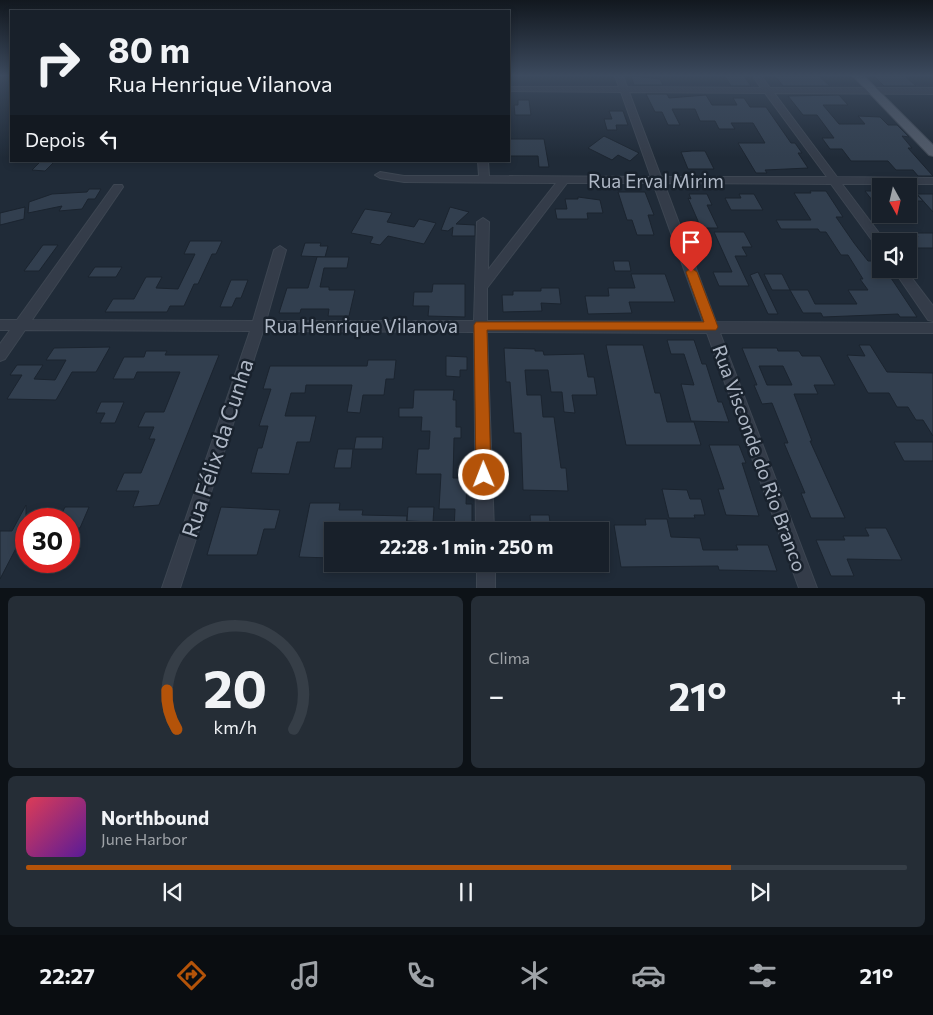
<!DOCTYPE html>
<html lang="pt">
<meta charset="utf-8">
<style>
body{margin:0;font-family:Commissioner,sans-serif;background:#252d36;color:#f1f3f6;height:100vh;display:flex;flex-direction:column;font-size:19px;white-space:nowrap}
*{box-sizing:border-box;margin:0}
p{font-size:16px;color:#9fa3a8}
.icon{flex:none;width:28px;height:28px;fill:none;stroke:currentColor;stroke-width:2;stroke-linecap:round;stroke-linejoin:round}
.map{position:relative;height:588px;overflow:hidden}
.details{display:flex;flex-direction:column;gap:8px;padding:8px;background:#0d1217;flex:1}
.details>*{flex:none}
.banner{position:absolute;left:10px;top:10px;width:500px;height:152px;border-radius:0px;box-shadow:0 2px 8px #0003,0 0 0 1px #363e47;background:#18202a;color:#f1f3f6;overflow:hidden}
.needle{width:32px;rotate:172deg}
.buttons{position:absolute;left:872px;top:178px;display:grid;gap:10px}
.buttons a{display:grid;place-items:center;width:45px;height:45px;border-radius:0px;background:#18202a;box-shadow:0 2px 8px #0003,0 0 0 1px #363e47;font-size:25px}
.speed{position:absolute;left:15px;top:508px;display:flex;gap:10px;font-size:25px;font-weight:700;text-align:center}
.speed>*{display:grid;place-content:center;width:65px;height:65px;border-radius:50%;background:#18202a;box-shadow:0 2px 8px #0003,0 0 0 1px #363e47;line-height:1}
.speed .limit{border:8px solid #d22;background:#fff;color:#111}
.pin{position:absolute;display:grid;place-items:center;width:42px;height:42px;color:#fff;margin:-51px -21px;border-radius:50% 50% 50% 0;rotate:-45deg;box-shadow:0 0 5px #0007}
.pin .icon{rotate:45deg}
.me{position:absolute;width:55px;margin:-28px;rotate:359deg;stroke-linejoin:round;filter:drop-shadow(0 0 4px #0008)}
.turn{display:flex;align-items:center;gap:18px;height:105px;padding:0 15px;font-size:22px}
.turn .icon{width:65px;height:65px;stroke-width:2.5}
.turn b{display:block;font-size:35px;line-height:42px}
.then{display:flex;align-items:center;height:48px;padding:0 15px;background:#0003;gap:10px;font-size:19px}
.big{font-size:38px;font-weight:700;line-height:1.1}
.details .tile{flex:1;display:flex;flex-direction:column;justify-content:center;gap:8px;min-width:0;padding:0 18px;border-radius:8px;background:#252d36}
.details .dial{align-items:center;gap:0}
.dial svg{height:130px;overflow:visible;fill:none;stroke:#363e47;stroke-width:7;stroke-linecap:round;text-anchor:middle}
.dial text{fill:#f1f3f6;stroke:none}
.song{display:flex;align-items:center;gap:15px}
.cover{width:60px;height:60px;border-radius:8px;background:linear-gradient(135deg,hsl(350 70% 55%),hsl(270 70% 35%))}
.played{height:5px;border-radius:2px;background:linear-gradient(90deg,#b45309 80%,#363e47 80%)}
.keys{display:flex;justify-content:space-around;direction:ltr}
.heat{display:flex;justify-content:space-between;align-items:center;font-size:28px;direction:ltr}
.details .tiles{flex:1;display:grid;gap:8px;grid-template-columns:1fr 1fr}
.tile:last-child{grid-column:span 2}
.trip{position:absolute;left:324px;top:522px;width:285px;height:50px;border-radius:0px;background:#18202a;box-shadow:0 2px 8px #0003,0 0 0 1px #363e47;font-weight:700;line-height:50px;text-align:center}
.dock{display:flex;height:80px;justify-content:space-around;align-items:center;background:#0a0d11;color:#9fa3a8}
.dock .icon{width:35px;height:35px}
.dock .on{color:#b45309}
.dock b{font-size:22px;color:#f1f3f6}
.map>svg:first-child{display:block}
.building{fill:#323f4f;stroke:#1b242f;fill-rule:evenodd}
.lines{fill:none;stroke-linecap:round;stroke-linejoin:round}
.minor-casing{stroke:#3d4652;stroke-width:2}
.major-casing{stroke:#3d4652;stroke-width:2}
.minor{fill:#343c49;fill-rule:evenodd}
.major{fill:#525b69;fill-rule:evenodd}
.route{fill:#b45309;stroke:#753606}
.labels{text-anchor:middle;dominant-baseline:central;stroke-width:5;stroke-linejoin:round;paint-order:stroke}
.street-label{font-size:19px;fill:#aeb7c5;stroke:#19222d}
.near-street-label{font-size:22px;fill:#aeb7c5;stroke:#19222d}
</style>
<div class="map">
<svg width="933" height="588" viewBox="0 0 933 588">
<rect width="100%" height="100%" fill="#202b38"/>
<g class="building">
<path d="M 631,76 L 660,79 L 663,85 L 634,85 Z"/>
<path d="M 725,76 L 744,76 L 751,86 L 731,86 Z"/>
<path d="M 775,76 L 819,76 L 830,86 L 783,86 Z"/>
<path d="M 874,76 L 905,76 L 916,86 L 884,86 Z"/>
<path d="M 646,94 L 667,94 L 669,98 L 706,95 L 712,105 L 737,105 L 733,98 L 744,98 L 750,107 L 766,107 L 791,143 L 795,143 L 802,153 L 798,153 L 808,168 L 765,170 L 767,173 L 756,173 L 738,143 L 765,143 L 753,123 L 731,123 L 735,129 L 719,129 L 715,121 L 700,121 L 695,109 L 672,109 L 680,125 L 668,125 L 662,112 L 655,112 Z"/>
<path d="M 839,95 L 848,105 L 823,105 L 839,124 L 865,124 L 858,116 L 880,117 L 888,125 L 897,125 L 909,137 L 902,136 L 912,148 L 908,148 L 933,176 L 918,176 L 913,170 L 896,170 L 888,161 L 851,161 L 842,149 L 830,149 L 822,138 L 834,138 L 817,115 L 803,115 L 788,96 Z"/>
<path d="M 518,100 L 529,100 L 531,115 L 515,115 L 514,105 L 518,105 Z"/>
<path d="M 609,111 L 623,111 L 628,125 L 616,125 L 617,130 L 607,130 L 604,119 L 612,119 Z"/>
<path d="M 604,136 L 639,153 L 630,161 L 618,155 L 612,160 L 588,148 Z"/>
<path d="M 509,139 L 544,139 L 549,167 L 539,167 L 538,156 L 509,156 Z"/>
<path d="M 692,151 L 705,151 L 714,169 L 688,169 L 681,152 Z"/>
<path d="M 41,161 L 55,161 L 45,171 L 32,170 Z"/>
<path d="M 909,186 L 923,201 L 909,201 Z"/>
<path d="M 89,189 L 101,189 L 95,199 L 88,199 L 82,209 L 59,211 L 62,206 L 28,213 L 29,202 L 52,194 L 87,192 Z"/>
<path d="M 810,191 L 826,191 L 843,217 L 836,217 L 854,243 L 868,261 L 880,261 L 881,269 L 885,269 L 917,317 L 900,317 L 898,314 L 823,317 L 821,313 L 803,313 L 790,290 L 808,290 L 815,304 L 857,304 L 848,290 L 868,290 L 860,279 L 863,279 L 848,255 L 841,255 L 826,232 L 820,232 L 818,229 L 781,229 L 776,220 L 811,220 L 794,193 L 811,193 Z"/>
<path d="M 865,191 L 881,191 L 881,200 L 872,200 Z"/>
<path d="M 618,192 L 645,192 L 654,215 L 648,215 L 654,235 L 637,235 L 632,220 L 627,220 Z"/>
<path d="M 689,194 L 707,194 L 712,205 L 707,205 L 718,228 L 701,228 L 688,198 L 691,199 Z"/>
<path d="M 739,194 L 754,194 L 763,210 L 731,210 L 725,198 L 741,198 Z"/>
<path d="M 917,194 L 933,194 L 933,212 Z"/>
<path d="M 578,197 L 600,200 L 603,213 L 587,213 L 588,219 L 557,219 L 555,209 L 567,209 L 565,199 L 578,199 Z"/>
<path d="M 25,207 L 24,219 L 0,225 L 0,213 Z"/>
<path d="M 450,207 L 469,212 L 456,224 L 475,225 L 475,236 L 452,236 L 453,227 L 448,231 L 441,230 Z"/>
<path d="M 365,209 L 392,213 L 387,222 L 414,227 L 419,219 L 436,223 L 424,244 L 388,236 L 380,245 L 370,243 L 373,237 L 351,233 Z"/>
<path d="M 714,232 L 744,232 L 752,247 L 742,247 L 747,256 L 735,256 L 749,286 L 719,286 L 713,272 L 732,272 Z"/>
<path d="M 916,233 L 933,233 L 933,248 L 913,248 L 904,237 L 918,237 Z"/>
<path d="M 190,241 L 222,241 L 216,254 L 212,254 L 198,284 L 194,284 L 184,306 L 170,306 L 167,312 L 105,312 L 113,299 L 134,299 L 146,277 L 162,277 L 156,288 L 178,289 L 195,254 L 184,254 Z"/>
<path d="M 305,243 L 321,243 L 320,246 L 328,246 L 325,257 L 301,256 Z"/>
<path d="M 43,245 L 58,245 L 39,271 L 24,271 Z"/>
<path d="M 317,257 L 349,257 L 347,268 L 324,268 L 320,287 L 329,287 L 329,290 L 355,290 L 349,316 L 328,316 L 329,309 L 301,309 L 300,313 L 279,313 L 287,288 L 308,288 Z"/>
<path d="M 613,261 L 629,261 L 631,271 L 615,271 Z"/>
<path d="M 95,267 L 122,267 L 116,277 L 88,277 Z"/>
<path d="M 758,272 L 778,314 L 768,314 L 750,275 Z"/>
<path d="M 631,274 L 665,274 L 675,302 L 629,302 L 632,313 L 588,314 L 585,296 L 609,296 L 608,288 L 635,288 Z"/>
<path d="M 764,274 L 782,274 L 790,290 L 772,290 Z"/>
<path d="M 231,280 L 248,280 L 241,298 L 236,298 L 232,307 L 220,307 Z"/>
<path d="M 433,284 L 465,284 L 465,317 L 428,316 L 429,306 L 413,306 L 414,292 L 432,292 Z"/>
<path d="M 541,288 L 559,288 L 561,304 L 541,303 L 542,311 L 503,312 L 502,295 L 513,295 L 513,291 L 541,291 Z"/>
<path d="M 667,340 L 694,340 L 702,364 L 706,364 L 718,402 L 722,402 L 729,422 L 691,421 L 681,384 L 694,385 L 684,354 L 671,354 Z"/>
<path d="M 606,345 L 643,345 L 655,393 L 660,393 L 667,422 L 694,422 L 701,445 L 626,445 Z"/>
<path d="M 859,345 L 870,345 L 887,372 L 933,373 L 933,436 L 923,420 L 916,420 L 908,407 L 897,407 L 889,393 L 868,393 L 847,355 L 865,356 Z"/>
<path d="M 110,347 L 96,372 L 72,372 L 56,400 L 7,399 L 22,375 L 10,375 L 17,365 L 43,365 L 34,379 L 55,380 L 66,360 L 46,360 L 54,348 Z"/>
<path d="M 504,348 L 535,349 L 535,351 L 543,351 L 544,355 L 584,354 L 588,377 L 594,377 L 597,395 L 572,395 L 575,413 L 564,412 L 562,392 L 551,392 L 548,370 L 525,370 L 527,395 L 541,395 L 543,417 L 554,417 L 561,468 L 566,468 L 568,491 L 523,490 L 521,433 L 514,433 L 510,382 L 506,382 Z"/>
<path d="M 742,348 L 777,348 L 778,351 L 799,351 L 802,356 L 820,356 L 835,385 L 814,385 L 818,394 L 794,394 L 812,441 L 810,441 L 845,518 L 811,518 L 801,493 L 805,493 L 784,443 L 788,443 L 772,403 L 762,404 L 754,385 L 757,385 ZM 759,366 L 783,366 L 792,385 L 767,385 Z"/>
<path d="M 146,351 L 167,351 L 165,355 L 219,355 L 159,505 L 133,507 L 139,491 L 116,491 L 124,473 L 141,473 L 155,439 L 149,439 L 154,427 L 138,427 L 145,412 L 164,412 L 180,372 L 137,372 L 134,379 L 113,379 L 124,357 L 144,357 Z"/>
<path d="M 446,356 L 467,357 L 467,370 L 460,370 L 460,377 L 446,376 Z"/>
<path d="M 368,360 L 396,360 L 394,379 L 386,379 L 384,395 L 363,395 L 360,413 L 347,412 L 352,385 L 306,385 L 305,393 L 291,393 L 285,416 L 316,416 L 310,442 L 297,442 L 289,474 L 251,473 L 258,448 L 262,448 L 268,426 L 259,426 L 271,389 L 263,389 L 270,366 L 367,366 Z"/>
<path d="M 414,390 L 454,390 L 453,400 L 456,400 L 456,427 L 461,427 L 461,438 L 454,438 L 453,478 L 467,478 L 466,504 L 472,504 L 472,531 L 454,531 L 455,509 L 439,509 L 441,474 L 416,474 L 418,449 L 429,449 L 430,431 L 421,431 L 422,417 L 399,417 L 399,408 L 413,408 Z"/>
<path d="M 101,402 L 124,402 L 115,423 L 100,423 L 105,413 L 96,413 Z"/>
<path d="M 356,437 L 383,437 L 382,449 L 354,449 Z"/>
<path d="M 894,442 L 933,442 L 933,461 L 904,461 Z"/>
<path d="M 709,445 L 739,445 L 746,463 L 742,463 L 759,516 L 726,515 L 718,489 L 724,489 Z"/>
<path d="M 338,449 L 353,449 L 351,468 L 334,468 Z"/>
<path d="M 662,489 L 687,490 L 690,499 L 701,499 L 705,515 L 694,515 L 695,518 L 669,518 Z"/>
<path d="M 310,503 L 340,503 L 339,510 L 363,510 L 362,515 L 407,516 L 406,531 L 332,531 L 331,558 L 299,557 Z"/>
<path d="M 26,505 L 26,529 L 0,579 L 0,531 L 12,531 Z"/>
<path d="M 65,507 L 89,507 L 80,528 L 69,528 L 69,519 L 59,519 Z"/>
<path d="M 221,507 L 280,510 L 275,529 L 264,529 L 257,555 L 207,555 Z"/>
<path d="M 408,507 L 434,507 L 433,522 L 407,521 Z"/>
<path d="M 530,515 L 549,515 L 551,529 L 531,529 Z"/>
<path d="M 645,519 L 667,519 L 671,537 L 700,538 L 703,550 L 738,550 L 736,545 L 768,545 L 777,571 L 719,570 L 718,566 L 621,567 L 614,525 L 646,525 Z"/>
<path d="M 865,528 L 886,528 L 902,560 L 847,559 L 854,576 L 831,576 L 816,540 L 845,540 L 843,536 L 869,536 Z"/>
</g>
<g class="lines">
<g class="minor-casing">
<g id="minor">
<path d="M 615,76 L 623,76 L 627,87 L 761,88 L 753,76 L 761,76 L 770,88 L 933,88 L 933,94 L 774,93 L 837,177 L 933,178 L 933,184 L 842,184 L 885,241 L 881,241 L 881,248 L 877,247 L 831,184 L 664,183 L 716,322 L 933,323 L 933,333 L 720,333 L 817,588 L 799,588 L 707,333 L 487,332 L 494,531 L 476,531 L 474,332 L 263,331 L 180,588 L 162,588 L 250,331 L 25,330 L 5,359 L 0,361 L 0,344 L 10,330 L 0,330 L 0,320 L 17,320 L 114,185 L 122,185 L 123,187 L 32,320 L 253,321 L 274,250 L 280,246 L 286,250 L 266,321 L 474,321 L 477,222 L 483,218 L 489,222 L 488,270 L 556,183 L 404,182 L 380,178 L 375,175 L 380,172 L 404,176 L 479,176 L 478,161 L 488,161 L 489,176 L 651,177 L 621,92 L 509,91 L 509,87 L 619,87 ZM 629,92 L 765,93 L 827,177 L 661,177 ZM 567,183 L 653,183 L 703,322 L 487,321 L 487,288 Z"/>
<path d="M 893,269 L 905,269 L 933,306 L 933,321 L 928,320 Z"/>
<rect x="477" y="564" width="18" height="24"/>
</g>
</g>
<g class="major-casing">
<path id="major" d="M 853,76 L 864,76 L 933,145 L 933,156 L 929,155 Z"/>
</g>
<use href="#minor" class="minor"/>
<use href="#major" class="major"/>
</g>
<linearGradient id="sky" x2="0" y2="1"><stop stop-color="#12181f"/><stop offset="0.48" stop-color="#3c4a5e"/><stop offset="1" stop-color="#3c4a5e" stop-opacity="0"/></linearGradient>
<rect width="933" height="158" fill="url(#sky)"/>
<path class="route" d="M 691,268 L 697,272 L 718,327 L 716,330 L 487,330 L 491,475 L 489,480 L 484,482 L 479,480 L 476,475 L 474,325 L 476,322 L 704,322 L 686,272 Z"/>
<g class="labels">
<g class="street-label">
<text x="656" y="180">Rua Erval Mirim</text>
<text x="361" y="325">Rua Henrique Vilanova</text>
<text transform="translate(760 458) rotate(70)">Rua Visconde do Rio Branco</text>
</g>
<g class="near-street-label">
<text transform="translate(217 448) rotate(-72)">Rua Félix da Cunha</text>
</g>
</g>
</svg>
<div class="buttons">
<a><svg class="needle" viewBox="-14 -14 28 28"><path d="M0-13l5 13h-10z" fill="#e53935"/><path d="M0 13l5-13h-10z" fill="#9fa3a8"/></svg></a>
<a><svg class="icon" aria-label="sound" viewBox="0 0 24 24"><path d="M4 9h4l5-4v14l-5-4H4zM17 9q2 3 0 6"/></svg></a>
</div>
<div class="speed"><div class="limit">30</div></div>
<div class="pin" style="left:691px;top:272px;background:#d93025"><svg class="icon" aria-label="arrive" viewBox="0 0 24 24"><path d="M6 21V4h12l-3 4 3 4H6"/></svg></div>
<svg class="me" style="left:484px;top:475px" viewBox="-20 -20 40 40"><circle r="17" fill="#b45309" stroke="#fff" stroke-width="3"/><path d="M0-11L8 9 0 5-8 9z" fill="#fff"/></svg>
<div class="trip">22:28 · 1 min · 250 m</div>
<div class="banner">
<div class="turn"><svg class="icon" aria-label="right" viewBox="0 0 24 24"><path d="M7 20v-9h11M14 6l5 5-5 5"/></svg><div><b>80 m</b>Rua Henrique Vilanova</div></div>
<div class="then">Depois<svg class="icon" aria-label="left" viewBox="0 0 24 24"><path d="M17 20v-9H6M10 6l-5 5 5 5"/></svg></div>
</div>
</div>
<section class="details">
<div class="tiles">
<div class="tile dial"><svg viewBox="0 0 100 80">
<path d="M14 69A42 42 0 1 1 86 69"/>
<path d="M14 69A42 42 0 0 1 8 45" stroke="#b45309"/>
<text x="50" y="56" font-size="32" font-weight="700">20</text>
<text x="50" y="72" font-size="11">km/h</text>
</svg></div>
<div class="tile"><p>Clima</p>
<div class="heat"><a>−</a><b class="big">21°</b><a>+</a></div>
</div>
<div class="tile">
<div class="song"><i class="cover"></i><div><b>Northbound</b><p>June Harbor</p></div></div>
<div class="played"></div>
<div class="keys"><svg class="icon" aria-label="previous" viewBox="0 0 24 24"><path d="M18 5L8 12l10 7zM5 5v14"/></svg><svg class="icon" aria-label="pause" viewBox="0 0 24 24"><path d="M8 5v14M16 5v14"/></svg><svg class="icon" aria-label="next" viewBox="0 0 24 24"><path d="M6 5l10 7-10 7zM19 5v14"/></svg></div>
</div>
</div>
</section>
<nav class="dock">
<b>22:27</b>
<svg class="icon on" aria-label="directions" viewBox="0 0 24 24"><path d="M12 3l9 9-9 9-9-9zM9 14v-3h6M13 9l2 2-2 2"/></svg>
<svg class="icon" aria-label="music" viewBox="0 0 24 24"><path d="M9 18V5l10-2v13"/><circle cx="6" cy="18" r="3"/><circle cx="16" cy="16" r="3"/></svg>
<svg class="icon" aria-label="phone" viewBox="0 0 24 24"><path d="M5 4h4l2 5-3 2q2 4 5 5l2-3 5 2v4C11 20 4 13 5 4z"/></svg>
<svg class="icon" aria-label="climate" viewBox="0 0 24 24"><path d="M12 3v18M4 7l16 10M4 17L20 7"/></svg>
<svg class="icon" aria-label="car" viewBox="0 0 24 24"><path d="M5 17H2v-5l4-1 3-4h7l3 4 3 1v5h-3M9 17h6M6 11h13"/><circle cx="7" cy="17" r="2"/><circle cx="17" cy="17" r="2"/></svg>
<svg class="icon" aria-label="filters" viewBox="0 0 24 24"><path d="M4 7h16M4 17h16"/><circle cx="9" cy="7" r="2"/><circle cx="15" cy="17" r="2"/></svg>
<b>21°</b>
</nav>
